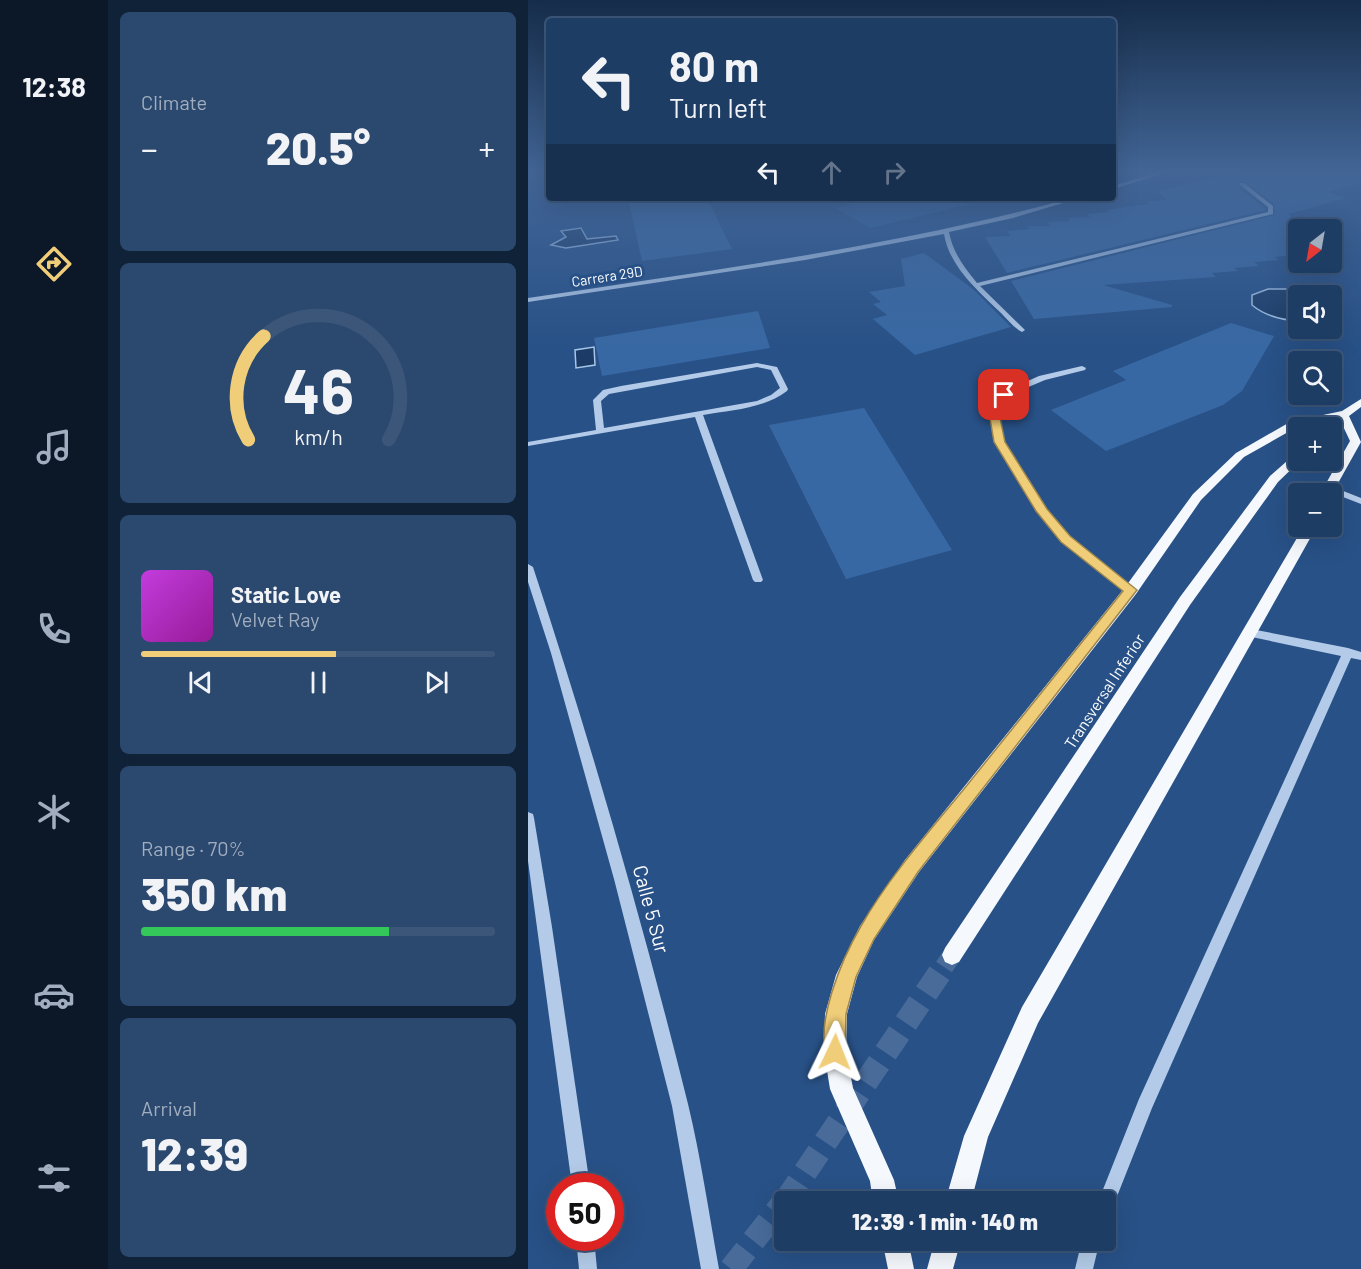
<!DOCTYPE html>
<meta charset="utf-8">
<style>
body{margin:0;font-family:Barlow,sans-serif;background:#2b486e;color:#f1f3f6;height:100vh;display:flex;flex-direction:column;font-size:22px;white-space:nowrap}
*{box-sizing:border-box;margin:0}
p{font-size:20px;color:#a1aebf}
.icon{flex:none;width:33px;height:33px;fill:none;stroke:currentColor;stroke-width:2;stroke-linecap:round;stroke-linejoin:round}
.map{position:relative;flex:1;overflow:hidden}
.drawer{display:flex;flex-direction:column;gap:12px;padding:12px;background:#102238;width:420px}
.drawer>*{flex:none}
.banner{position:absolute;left:18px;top:18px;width:570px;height:183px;border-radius:6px;box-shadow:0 6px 24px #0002,0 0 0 2px #3c5679;background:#1e3d65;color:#f1f3f6;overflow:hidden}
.needle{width:39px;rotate:211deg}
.buttons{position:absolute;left:760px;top:219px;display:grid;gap:12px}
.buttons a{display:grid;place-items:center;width:54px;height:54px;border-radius:6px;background:#1e3d65;box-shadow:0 6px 24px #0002,0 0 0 2px #3c5679;font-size:30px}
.speed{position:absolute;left:18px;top:1173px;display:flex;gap:12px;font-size:30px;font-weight:700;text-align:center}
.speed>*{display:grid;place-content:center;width:78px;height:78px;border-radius:50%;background:#1e3d65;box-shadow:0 6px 24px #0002,0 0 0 2px #3c5679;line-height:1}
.speed .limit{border:9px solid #d22;background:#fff;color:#111}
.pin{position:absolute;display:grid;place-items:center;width:51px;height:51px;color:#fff;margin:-26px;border-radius:12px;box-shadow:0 3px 9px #0006}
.me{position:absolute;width:66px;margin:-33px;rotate:2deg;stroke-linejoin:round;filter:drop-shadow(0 0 4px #0008)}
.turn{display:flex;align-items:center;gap:21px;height:126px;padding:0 24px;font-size:27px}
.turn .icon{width:78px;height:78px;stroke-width:2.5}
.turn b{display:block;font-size:42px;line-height:51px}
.lanes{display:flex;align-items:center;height:57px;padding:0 24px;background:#0003;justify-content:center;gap:30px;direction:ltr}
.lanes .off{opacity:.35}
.big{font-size:45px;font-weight:800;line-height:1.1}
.drawer .widget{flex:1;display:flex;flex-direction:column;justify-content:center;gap:9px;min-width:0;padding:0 21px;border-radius:9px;background:#2b486e}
.drawer .dial{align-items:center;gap:0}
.dial svg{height:156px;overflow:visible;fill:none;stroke:#3c5679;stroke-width:7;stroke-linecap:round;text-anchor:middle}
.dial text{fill:#f1f3f6;stroke:none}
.song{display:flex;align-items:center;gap:18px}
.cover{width:72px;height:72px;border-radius:9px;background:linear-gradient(135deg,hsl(290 70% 55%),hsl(300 70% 35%))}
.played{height:6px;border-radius:3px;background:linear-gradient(90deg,#f0ce79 55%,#3c5679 55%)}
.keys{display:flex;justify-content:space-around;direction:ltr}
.heat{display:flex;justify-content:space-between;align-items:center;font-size:33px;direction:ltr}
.charge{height:9px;border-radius:4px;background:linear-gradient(90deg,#34c759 70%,#3c5679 0)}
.trip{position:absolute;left:246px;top:1191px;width:342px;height:60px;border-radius:6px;background:#1e3d65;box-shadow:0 6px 24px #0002,0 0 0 2px #3c5679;font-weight:800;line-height:60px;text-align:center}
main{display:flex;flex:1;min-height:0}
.tabs{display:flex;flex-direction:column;width:108px;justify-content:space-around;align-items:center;background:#0c1828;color:#a1aebf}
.tabs .icon{width:42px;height:42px}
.tabs .current{color:#f0ce79}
.tabs b{font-size:27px;color:#f1f3f6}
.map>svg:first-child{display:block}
.green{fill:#32629e}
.water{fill:#1c3c67;stroke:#a8c6e8;stroke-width:1.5}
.building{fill:#3868a3}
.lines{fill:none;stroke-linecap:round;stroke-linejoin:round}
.major-tunnel-far1{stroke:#486b99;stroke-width:19;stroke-dasharray:19 9;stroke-linecap:butt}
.major-tunnel{stroke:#486b99;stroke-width:24;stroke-dasharray:24 12;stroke-linecap:butt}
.minor{fill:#b3cbe8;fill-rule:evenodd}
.major{fill:#f5f9fe;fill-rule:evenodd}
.route{fill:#f0ce79;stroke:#9c864f;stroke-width:1.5}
.labels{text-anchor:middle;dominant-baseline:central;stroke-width:6;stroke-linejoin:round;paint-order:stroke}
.far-street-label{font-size:14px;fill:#fff;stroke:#285187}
.street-label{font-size:16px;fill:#fff;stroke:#285187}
.near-street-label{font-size:20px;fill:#fff;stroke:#285187}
</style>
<main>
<nav class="tabs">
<b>12:38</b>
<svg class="icon current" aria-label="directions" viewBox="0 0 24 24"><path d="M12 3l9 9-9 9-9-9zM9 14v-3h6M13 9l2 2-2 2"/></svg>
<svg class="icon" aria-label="music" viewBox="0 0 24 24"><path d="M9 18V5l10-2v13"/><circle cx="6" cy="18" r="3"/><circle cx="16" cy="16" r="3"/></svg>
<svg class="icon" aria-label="phone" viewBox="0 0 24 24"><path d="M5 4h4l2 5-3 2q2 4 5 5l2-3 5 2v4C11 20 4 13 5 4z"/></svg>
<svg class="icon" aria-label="climate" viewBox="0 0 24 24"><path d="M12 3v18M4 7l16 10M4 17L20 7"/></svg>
<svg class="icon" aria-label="car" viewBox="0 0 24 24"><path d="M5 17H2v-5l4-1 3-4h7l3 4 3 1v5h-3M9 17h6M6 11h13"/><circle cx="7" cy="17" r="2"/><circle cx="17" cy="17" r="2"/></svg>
<svg class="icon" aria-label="filters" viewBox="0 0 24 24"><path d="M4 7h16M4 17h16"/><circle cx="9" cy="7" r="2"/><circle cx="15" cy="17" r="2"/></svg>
</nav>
<section class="drawer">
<div class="widget"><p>Climate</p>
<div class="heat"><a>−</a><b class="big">20.5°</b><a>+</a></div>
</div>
<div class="widget dial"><svg viewBox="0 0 100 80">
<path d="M14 69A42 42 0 1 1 86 69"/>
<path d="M14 69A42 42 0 0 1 22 16" stroke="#f0ce79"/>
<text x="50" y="56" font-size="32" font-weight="700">46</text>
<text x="50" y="72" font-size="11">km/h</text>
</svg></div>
<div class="widget">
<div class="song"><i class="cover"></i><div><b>Static Love</b><p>Velvet Ray</p></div></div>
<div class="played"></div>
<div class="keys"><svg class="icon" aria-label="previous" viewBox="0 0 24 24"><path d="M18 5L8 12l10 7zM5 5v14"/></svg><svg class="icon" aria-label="pause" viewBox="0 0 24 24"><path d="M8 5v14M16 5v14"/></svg><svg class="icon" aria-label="next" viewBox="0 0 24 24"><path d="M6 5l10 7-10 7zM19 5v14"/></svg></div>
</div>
<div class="widget"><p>Range · 70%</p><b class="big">350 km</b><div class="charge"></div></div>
<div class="widget"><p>Arrival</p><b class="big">12:39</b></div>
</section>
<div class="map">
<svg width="833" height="1269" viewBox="0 0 833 1269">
<rect width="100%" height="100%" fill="#285187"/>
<path class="green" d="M 311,198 L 467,198 L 342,228 L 308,208 L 323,205 Z"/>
<g class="water">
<path d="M 53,228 L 59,239 L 88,236 L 90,240 L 38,248 L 23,245 L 38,237 L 33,231 Z"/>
<path d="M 740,289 L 764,289 L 785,295 L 771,296 L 771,321 C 754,320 737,316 724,305 L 724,295 Z"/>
<path d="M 66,347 L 67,365 L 48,368 L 47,350 Z"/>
</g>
<g class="building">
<path d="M 718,171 L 831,171 L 832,183 L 800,192 L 818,198 L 760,214 L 782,230 L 771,230 L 771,248 L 761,249 L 768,255 L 746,257 L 751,260 L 726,262 L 731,266 L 706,268 L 710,271 L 684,273 L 688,277 L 575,285 L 644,305 L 644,307 L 506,319 L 483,281 L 747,215 L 746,204 L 717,181 L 710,181 L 711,187 L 738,210 L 479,273 L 457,237 L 482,236 L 479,231 L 502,229 L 499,226 L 522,226 L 520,222 L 542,221 L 540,218 L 562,217 L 559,214 L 581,212 L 579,210 L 621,204 L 618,202 L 639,200 L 629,191 Z"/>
<path d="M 100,198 L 179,198 L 204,249 L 114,261 Z"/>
<path d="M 396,253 L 445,289 L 483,327 L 387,355 L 345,319 L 359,315 L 345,304 L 353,302 L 341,292 L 377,286 L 373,259 Z"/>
<path d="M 230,311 L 242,348 L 74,376 L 66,338 Z"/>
<path d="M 703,323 L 746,336 L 714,391 L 695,405 L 578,451 L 523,410 L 598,380 L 585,371 Z"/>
<path d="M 336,408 L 424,550 L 318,579 L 241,425 Z"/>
</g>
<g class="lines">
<path class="major-tunnel-far1" d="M 416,967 L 424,955"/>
<g class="major-tunnel">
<path d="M 257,1202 L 417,965"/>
<path d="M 203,1269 L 256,1202"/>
</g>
<g class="minor">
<path d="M 635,171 L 643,171 L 585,189 L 585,186 Z"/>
<path d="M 712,183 L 716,183 L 745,206 L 745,214 L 452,286 L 496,329 L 497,330 L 494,332 C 486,328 480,320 473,313 C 450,291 421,266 416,234 L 277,260 L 0,302 L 0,298 C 185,270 365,247 544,198 L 552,198 L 485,218 L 421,232 C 425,253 436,267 449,283 L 740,212 L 740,207 L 712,185 Z"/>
<path d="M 229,363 L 249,367 L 260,389 L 259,391 C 235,409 203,410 175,415 L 235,580 L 233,582 L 227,582 L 225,580 L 167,417 L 0,446 L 0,442 L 68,430 L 65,400 L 75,390 L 93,386 ZM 229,367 L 243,370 L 252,388 L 243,395 L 229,401 L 76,428 L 73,401 L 81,394 Z"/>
<path d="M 554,366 L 558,368 L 557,370 L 517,380 L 479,396 L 471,418 L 475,442 L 517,509 L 541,537 L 607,588 L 608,590 L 607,592 L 599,592 L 535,541 L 510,511 L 467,442 L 463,418 L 473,393 L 511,376 Z"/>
<path d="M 800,485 L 833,498 L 833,504 L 797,490 L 796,488 Z"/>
<path d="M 0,564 L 5,567 C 63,743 115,923 160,1104 C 173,1158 181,1214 191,1269 L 173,1269 L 144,1106 L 86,879 L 23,653 L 0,582 Z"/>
<path d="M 723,629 L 820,648 L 833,652 L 833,660 L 823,658 L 624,1108 L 584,1209 L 578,1212 L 578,1202 L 570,1202 L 611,1099 L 813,656 L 719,636 L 718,633 L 719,630 Z"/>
<path d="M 0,812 L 5,814 L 6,818 L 24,927 L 62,1186 L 44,1186 L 0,861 Z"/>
<path d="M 48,1238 L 66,1238 L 69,1269 L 51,1269 Z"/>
<path d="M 554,1240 L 572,1240 L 565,1269 L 547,1269 Z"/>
</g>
<g class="major">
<path d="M 833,399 L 833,407 L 821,416 L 833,442 L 804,494 L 792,494 L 822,441 L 813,422 L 803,423 L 802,420 L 769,427 L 716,457 L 673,500 L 608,594 L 391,872 L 346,940 L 329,977 L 319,1014 L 318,1052 L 325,1088 L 366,1180 L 371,1202 L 345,1202 L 342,1181 L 302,1089 L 296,1052 L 297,1014 L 308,975 L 332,926 L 377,860 L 598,586 L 665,494 L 708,453 L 762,422 L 814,411 Z"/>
<path d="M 771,452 L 771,460 L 773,460 L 750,482 L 662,605 L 431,962 L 424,965 L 417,962 L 414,955 L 417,948 L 652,597 L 742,476 L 767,454 Z"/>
<path d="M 776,526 L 789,526 L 510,1023 L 460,1137 L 443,1202 L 417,1202 L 436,1136 L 494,1007 Z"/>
<path d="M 354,1240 L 380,1240 L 386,1269 L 360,1269 Z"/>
<path d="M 407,1240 L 433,1240 L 425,1269 L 399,1269 Z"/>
</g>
</g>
<linearGradient id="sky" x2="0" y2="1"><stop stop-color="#162d4a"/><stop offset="0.49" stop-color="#426596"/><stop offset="1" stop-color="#426596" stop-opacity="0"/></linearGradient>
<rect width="833" height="349" fill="url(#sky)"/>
<path class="route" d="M 473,393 L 481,395 L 472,418 L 477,442 L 519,509 L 542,536 L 609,590 L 390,872 L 346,939 L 328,977 L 318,1014 L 317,1052 L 314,1060 L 307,1063 L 300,1060 C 285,1025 315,957 333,926 C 361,877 400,833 436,789 C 489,723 542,657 595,591 L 533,542 L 508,511 L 466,442 L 462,418 Z"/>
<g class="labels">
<g class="far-street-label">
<text transform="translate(79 276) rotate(-9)">Carrera 29D</text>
</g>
<g class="street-label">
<text transform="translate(576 691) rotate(-57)">Transversal Inferior</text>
</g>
<g class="near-street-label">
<text transform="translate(124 909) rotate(75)">Calle 5 Sur</text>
</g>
</g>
</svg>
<div class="buttons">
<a><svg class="needle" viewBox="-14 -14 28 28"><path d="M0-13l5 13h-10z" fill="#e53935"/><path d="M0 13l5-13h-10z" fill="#a1aebf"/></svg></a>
<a><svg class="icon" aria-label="sound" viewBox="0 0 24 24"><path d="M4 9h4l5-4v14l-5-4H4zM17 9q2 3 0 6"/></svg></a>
<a><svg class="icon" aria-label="search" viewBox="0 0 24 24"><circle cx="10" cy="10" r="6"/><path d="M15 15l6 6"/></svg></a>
<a>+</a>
<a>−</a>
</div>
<div class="speed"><div class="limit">50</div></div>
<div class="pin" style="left:476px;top:395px;background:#d93025"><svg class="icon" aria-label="arrive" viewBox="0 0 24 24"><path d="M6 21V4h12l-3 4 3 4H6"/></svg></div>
<svg class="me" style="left:307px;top:1052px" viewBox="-20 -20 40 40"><path d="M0-17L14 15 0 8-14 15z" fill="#f0ce79" stroke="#fff" stroke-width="4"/></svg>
<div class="trip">12:39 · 1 min · 140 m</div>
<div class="banner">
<div class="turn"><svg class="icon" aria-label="left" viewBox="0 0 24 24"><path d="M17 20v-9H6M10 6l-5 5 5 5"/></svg><div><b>80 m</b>Turn left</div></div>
<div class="lanes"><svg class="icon" aria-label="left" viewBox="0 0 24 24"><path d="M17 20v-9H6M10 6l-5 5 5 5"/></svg><svg class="icon off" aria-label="ahead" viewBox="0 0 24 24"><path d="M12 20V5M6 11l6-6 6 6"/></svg><svg class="icon off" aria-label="right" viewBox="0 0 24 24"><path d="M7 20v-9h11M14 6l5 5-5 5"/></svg></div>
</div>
</div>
</main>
